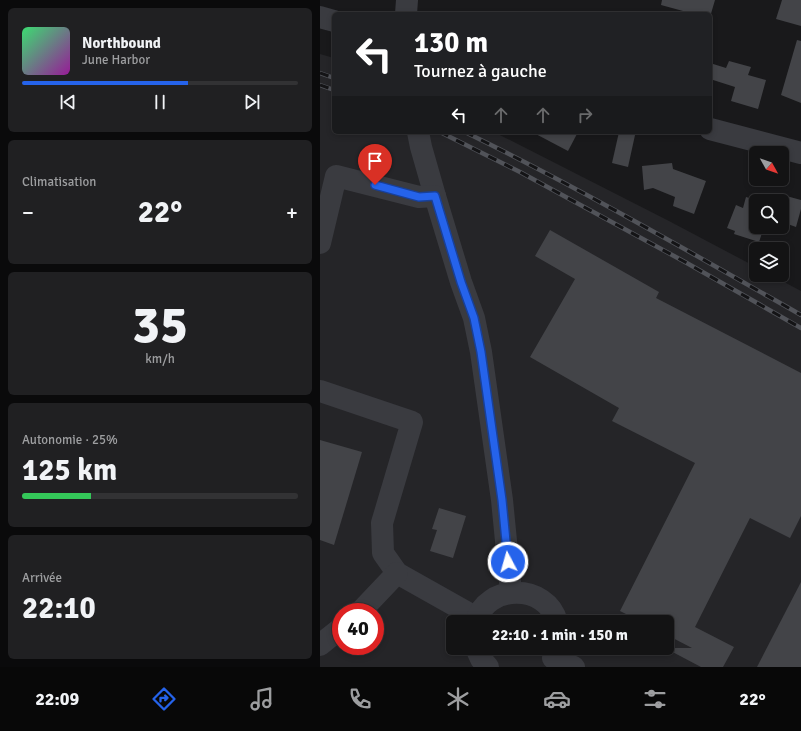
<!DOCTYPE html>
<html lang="fr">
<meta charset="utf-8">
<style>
body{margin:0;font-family:Signika,sans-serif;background:#202022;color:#f1f3f6;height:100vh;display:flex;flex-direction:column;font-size:15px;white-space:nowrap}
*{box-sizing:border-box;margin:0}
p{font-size:13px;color:#9d9ea0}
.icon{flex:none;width:22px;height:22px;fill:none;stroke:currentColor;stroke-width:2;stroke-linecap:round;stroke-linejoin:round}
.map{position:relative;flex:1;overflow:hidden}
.drawer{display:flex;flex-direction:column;gap:8px;padding:8px;background:#0a0a0b;width:320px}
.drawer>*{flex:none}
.hud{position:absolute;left:12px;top:12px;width:380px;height:122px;border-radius:6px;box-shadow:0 2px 6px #0003,0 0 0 1px #323234;background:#202124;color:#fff;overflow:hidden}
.needle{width:26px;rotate:130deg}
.buttons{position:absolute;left:429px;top:146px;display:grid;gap:8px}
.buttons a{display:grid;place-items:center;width:40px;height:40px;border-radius:6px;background:#131314;box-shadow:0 2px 6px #0003,0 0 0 1px #323234;font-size:20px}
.speed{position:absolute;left:12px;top:603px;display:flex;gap:8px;font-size:20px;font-weight:700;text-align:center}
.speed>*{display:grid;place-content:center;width:52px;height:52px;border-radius:50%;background:#131314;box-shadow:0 2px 6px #0003,0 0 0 1px #323234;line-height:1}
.speed .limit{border:6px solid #d22;background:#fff;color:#111}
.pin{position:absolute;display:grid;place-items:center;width:34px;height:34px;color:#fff;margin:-41px -17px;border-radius:50% 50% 50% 0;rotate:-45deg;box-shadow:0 0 4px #0007}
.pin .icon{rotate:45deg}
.me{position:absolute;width:44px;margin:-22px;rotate:354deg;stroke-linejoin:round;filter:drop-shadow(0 0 3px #0008)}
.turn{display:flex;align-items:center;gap:14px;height:84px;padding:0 16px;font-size:18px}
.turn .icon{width:52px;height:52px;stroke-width:2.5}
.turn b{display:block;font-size:28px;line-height:34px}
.lanes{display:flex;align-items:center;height:38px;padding:0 16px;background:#0003;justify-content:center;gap:20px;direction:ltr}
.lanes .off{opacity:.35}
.big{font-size:30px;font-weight:700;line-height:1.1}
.drawer .widget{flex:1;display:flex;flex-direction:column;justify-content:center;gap:6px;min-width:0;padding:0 14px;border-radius:6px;background:#202022}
.drawer .dial{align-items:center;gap:0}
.dial b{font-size:52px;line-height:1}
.song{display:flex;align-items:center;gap:12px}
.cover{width:48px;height:48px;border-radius:6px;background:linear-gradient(135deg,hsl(140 70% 55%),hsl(300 70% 35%))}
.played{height:4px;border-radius:2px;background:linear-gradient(90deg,#2563eb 60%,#323234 60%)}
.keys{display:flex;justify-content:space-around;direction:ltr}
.heat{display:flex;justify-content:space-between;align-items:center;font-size:22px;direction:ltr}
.charge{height:6px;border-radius:3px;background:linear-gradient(90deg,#34c759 25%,#323234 0)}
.trip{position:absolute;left:126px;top:615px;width:228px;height:40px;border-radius:6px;background:#131314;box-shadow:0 2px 6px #0003,0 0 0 1px #323234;font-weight:700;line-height:40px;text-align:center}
.menu{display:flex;height:64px;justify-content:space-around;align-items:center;background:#080808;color:#9d9ea0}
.menu .icon{width:28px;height:28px}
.menu .current{color:#2563eb}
.menu b{font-size:18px;color:#f1f3f6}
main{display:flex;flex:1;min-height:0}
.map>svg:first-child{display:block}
.built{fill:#252528;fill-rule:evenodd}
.building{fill:#434448}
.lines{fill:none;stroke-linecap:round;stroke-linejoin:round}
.minor{stroke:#3a3b40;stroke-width:22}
.rail-casing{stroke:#515359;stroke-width:4.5}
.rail{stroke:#141416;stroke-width:3;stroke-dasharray:9;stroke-linecap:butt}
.route-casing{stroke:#184099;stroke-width:10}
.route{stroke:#2563eb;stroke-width:7}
</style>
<main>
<section class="drawer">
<div class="widget">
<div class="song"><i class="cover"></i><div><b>Northbound</b><p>June Harbor</p></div></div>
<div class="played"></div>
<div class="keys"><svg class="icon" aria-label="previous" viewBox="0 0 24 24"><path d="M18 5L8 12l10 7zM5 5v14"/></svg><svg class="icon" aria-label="pause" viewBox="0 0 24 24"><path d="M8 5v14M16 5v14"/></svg><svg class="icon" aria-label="next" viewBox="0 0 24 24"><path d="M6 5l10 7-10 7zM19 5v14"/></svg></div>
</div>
<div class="widget"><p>Climatisation</p>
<div class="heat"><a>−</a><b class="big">22°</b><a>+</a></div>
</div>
<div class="widget dial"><b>35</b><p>km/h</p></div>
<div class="widget"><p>Autonomie · 25%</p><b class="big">125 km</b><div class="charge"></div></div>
<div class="widget"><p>Arrivée</p><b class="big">22:10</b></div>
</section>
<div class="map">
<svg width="481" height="667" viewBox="0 0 481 667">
<rect width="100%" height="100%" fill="#19191b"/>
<path class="built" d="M 0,54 L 14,58 L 14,132 L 174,132 L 349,221 L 436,267 L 436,275 L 451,275 L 481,291 L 481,667 L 0,667 ZM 21,612 L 55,612 L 55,646 L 21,646 ZM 133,622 L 347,622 L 347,648 L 133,648 Z"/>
<g class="building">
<path d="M 342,0 L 395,0 L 390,17 L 390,14 L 374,14 L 341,5 Z"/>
<path d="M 462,0 L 481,0 L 481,26 L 456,19 Z"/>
<path d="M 477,40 L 481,41 L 481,103 L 461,95 Z"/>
<path d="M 409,61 L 431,67 L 428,75 L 446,80 L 438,109 L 411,101 L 415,87 L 390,79 L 390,63 L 406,68 Z"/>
<path d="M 212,132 L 258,132 L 248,151 Z"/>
<path d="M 299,132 L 315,135 L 308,167 L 292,163 Z"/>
<path d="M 352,163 L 353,169 L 386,181 L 374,214 L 353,206 L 355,197 L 333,188 L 324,190 L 322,166 Z"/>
<path d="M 459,194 L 481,200 L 481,209 L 476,227 L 462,222 L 462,201 L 456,201 Z"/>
<path d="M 426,197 L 439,201 L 436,201 L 436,227 L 444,227 L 439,242 L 414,234 L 415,231 L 407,228 L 416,205 L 423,208 Z"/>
<path d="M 230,230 L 339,292 L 336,298 L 481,373 L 481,516 L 470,538 L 430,518 L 375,627 L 414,647 L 403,667 L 381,667 L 345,648 L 372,648 L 347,635 L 347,622 L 322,622 L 300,611 L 375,463 L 292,421 L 299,408 L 210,357 L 255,279 L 215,256 Z"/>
<path d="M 0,440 L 42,452 L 14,545 L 0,540 Z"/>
<path d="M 119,508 L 146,516 L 133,558 L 110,551 L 117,530 L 112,529 Z"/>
<path d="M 481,582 L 481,667 L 437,667 Z"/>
</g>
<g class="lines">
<g class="minor">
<path d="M 86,14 L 87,0"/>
<path d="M 0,17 L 14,21"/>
<path d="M 390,129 L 481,153"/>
<path d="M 98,132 L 101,147 L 115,196 L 141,282 L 154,318 L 161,352 L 182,500 L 191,592"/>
<path d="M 0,243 L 16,176 L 99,197 L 115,196"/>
<path d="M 0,391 L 92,422 L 62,523 L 63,553 L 77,573 L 157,618"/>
<path d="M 40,612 L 77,573"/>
<path d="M 156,622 C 166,583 227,583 237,622"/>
<path d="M 0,645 L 21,628"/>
<path d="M 156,648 L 161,659 L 168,667"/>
<path d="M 233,658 L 254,667"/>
</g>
<g class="rail-casing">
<g id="rail">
<path d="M 0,73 L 14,78"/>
<path d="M 0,85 L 14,90"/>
<path d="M 120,132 L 200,172 L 365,262 L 481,328"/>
<path d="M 145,132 C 259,188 370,252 481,315"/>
</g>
</g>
<use href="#rail" class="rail"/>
</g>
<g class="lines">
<g class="route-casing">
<path id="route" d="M 55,185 L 99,197 L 115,196 L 141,282 L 154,318 L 161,352 L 182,500 L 188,562"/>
</g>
<use href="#route" class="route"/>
</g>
</svg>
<div class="buttons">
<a><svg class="needle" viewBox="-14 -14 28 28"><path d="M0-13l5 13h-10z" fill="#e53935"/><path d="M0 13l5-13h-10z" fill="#9d9ea0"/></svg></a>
<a><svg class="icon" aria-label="search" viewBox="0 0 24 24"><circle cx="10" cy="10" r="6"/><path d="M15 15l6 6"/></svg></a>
<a><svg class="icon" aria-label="layers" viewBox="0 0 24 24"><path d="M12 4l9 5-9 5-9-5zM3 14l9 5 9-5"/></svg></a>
</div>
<div class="speed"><div class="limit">40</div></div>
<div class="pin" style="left:55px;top:185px;background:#d93025"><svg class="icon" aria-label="arrive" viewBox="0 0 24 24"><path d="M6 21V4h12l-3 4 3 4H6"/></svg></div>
<svg class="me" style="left:188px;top:562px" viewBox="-20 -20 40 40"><circle r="17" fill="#2563eb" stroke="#fff" stroke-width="3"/><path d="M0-11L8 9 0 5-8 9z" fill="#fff"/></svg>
<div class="trip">22:10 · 1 min · 150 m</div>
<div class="hud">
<div class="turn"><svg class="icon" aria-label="left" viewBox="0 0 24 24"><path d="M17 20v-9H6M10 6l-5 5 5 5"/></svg><div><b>130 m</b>Tournez à gauche</div></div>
<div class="lanes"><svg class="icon" aria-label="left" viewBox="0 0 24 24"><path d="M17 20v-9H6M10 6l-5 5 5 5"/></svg><svg class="icon off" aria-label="ahead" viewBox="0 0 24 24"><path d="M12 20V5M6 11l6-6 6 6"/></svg><svg class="icon off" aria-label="ahead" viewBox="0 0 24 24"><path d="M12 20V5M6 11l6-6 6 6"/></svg><svg class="icon off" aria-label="right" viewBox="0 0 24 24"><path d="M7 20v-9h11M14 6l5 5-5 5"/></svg></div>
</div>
</div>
</main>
<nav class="menu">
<b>22:09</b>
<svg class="icon current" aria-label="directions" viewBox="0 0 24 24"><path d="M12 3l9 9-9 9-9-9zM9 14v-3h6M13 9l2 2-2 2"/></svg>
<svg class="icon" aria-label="music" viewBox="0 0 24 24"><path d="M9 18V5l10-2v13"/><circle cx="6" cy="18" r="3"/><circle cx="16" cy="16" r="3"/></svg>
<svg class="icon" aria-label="phone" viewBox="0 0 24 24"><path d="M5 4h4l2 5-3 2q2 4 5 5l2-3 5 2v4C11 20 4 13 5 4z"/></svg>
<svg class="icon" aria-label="climate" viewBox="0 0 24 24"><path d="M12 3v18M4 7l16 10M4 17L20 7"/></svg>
<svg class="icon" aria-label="car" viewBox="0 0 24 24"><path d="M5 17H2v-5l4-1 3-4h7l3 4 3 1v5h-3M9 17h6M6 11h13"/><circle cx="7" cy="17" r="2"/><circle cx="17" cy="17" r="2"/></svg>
<svg class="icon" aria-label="filters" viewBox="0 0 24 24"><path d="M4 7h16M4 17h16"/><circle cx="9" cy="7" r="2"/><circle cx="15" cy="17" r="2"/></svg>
<b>22°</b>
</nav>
